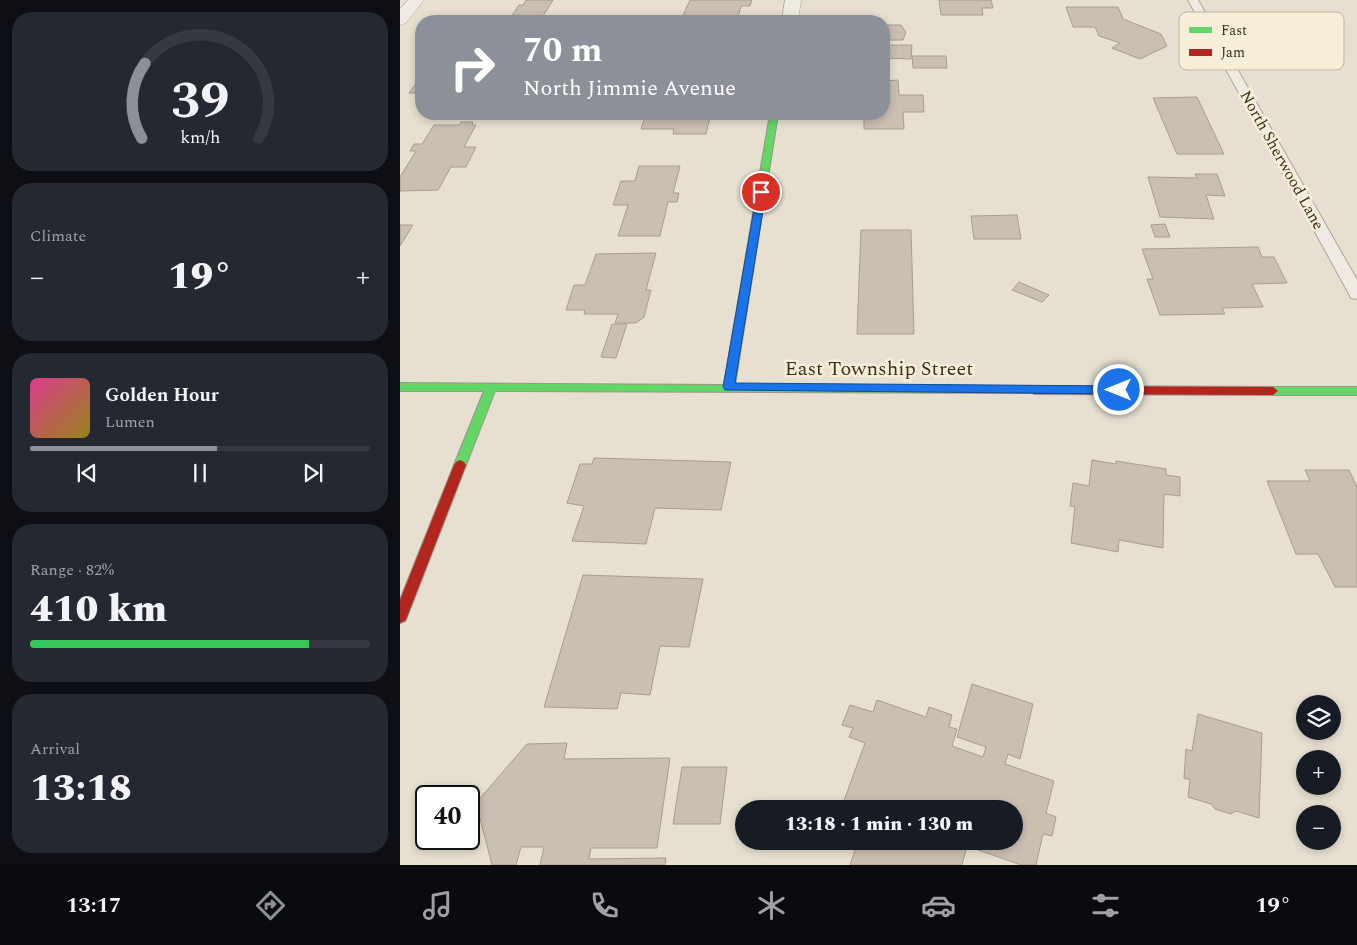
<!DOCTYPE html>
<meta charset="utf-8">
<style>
body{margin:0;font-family:Spectral,serif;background:#242831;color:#f1f3f6;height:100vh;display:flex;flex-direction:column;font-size:19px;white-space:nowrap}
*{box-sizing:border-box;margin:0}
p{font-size:16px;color:#9ea1a6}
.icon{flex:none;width:28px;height:28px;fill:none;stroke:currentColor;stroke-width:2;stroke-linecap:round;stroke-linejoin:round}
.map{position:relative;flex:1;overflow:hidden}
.sheet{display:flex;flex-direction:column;gap:12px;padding:12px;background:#0d0f14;width:400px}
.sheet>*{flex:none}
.top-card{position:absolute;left:15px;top:15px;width:475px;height:105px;border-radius:20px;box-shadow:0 2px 8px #0003;background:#8c9099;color:#fff;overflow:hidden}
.controls{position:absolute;left:896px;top:695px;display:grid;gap:10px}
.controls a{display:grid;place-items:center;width:45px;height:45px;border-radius:50%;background:#171b24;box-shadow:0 2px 8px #0003;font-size:25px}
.speed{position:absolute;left:15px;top:785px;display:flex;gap:10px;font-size:25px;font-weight:700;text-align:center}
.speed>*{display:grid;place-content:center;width:65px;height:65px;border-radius:50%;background:#171b24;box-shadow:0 2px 8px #0003;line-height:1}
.speed .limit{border:2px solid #111;border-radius:8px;background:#fff;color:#111}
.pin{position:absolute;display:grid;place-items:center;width:42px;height:42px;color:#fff;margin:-21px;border:2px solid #fff;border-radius:50%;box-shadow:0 1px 5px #0007}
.me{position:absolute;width:55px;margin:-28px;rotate:270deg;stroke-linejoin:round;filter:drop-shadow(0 0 4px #0008)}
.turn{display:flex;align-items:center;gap:18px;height:105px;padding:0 25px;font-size:22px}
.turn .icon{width:65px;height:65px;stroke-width:2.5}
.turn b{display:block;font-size:35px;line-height:42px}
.big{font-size:38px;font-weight:800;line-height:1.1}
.sheet .card{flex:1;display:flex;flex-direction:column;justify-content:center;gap:8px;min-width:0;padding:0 18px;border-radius:20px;background:#242831}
.sheet .dial{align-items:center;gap:0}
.dial svg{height:130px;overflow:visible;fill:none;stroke:#363941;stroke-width:7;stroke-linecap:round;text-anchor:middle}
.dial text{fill:#f1f3f6;stroke:none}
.song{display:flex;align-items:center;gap:15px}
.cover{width:60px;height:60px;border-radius:8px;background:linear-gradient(135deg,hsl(330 70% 55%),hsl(50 70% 35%))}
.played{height:5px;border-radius:2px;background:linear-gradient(90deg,#8c9099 55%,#363941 55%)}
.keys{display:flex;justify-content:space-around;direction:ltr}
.heat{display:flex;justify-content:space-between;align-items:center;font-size:28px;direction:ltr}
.charge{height:8px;border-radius:4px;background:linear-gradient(90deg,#34c759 82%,#363941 0)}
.trip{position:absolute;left:335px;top:800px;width:288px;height:50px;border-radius:25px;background:#171b24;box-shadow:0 2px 8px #0003;font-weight:800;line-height:50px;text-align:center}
.menu{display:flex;height:80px;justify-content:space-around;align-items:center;background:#090b0e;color:#9ea1a6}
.menu .icon{width:35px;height:35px}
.menu .selected{color:#8c9099}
.menu b{font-size:22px;color:#f1f3f6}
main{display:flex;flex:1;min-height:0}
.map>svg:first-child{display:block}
.building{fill:#cbbfb2;stroke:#a89c90}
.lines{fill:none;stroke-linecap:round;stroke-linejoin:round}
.lane-casing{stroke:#ada599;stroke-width:2}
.street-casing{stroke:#ada599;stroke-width:1}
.fast-casing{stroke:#9c958a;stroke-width:2}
.jam-casing{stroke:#9c958a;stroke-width:2}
.lane{fill:#efebe3;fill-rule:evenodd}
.street{fill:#efebe3;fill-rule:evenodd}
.fast{fill:#63d668;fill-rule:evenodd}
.jam{fill:#b3261e;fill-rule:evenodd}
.route{fill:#1a73e8;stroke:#114b97}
.labels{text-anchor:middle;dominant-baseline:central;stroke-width:5;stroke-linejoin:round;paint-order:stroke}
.far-street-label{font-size:16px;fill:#3d2e20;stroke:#f7eed8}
.street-label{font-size:20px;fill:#3d2e20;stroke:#f7eed8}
.key{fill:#f7eed8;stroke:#bfb4a1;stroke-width:1}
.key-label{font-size:14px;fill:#3d2e20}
</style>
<main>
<section class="sheet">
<div class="card dial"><svg viewBox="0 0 100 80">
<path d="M14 69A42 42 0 1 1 86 69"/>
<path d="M14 69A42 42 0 0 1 16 23" stroke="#8c9099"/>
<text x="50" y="56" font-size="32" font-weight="700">39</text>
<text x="50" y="72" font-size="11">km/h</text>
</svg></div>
<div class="card"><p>Climate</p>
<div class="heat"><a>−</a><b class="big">19°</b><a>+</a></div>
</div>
<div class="card">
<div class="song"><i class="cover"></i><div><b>Golden Hour</b><p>Lumen</p></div></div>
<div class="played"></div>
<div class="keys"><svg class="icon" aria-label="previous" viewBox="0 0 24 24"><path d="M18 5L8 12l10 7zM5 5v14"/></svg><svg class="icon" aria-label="pause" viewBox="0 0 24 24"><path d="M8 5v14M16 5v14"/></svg><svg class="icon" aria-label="next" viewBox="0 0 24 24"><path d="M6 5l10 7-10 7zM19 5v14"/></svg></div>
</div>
<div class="card"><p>Range · 82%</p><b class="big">410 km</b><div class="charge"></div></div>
<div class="card"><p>Arrival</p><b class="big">13:18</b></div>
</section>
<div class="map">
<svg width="957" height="865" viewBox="0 0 957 865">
<rect width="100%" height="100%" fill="#e7e0d1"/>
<g class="building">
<path d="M 126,0 L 153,0 L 140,21 L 113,21 L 116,17 L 111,17 L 119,5 L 123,5 Z"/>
<path d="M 290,0 L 352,0 L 350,6 L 341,6 L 337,21 L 284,21 L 285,18 L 283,15 Z"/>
<path d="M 539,0 L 591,0 L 593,8 L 582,8 L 583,15 L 541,15 Z"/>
<path d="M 666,7 L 718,7 L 723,19 L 761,34 L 767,46 L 740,59 L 712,48 L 720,43 L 699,36 L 695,27 L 673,27 Z"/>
<path d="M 484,25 L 501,25 L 506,32 L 503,40 L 485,40 L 485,45 L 512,45 L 511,59 L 484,58 Z"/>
<path d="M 512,56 L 546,56 L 547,68 L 513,68 Z"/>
<path d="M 19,79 L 21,79 L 21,93 L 9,93 Z"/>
<path d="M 498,80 L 499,95 L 523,95 L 524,112 L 503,112 L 504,129 L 464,129 L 464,114 L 484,114 L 484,81 Z"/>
<path d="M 797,97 L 824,154 L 777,154 L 753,98 Z"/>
<path d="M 246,114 L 322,114 L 321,117 L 310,117 L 306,134 L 273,134 L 274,129 L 241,129 Z"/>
<path d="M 61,122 L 73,122 L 72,125 L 76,125 L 64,147 L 76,147 L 66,167 L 51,167 L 38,190 L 0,191 L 0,177 L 16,151 L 10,151 L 14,144 L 22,144 L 34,125 L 59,125 Z"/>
<path d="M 239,166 L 280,166 L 273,193 L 279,193 L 277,202 L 268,202 L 260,236 L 218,236 L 228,205 L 213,205 L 221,181 L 235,181 Z"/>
<path d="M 795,174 L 817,174 L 825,196 L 806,195 L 814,219 L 760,217 L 748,177 L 797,178 Z"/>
<path d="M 617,215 L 621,239 L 574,239 L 571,216 Z"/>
<path d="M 765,224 L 770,237 L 755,237 L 751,225 Z"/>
<path d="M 0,225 L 13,225 L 0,246 Z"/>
<path d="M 461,230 L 511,230 L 514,334 L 457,334 Z"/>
<path d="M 858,247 L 862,257 L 874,257 L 887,283 L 852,284 L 863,307 L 822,308 L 825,314 L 760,315 L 747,279 L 753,279 L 742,249 Z"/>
<path d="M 256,253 L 246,290 L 251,290 L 244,317 L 236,323 L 215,323 L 218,314 L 184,314 L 185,310 L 166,310 L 174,285 L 185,285 L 196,254 Z"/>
<path d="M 619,282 L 649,295 L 642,302 L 612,290 Z"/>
<path d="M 212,324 L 227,324 L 216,358 L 201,357 Z"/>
<path d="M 194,458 L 331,462 L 321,510 L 255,508 L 246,544 L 172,541 L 184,506 L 167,503 L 180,464 L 192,464 Z"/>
<path d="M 692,460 L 716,464 L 716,461 L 766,469 L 766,475 L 780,477 L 780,496 L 764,494 L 763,548 L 719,540 L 718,552 L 671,543 L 675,507 L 670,506 L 673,483 L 689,486 Z"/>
<path d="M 905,470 L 949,470 L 957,487 L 957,587 L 935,587 L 918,554 L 896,554 L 867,481 L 910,481 Z"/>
<path d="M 183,575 L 303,579 L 289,647 L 260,646 L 250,695 L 221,693 L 217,709 L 144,707 Z"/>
<path d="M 572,684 L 633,704 L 620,759 L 608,754 L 605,764 L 654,781 L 646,813 L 656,817 L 652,836 L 643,834 L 636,865 L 621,865 L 567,846 L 562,865 L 450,865 L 458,841 L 614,841 L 614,809 L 441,809 L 465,743 L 449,737 L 453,728 L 442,725 L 450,705 L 473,712 L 477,700 L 526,717 L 529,707 L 552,715 L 549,727 L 557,729 L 552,746 L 583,757 L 586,747 L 557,737 Z"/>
<path d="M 798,714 L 862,733 L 859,818 L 836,811 L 831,814 L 815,809 L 811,804 L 788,797 L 790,780 L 784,778 L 786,749 L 792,751 Z"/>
<path d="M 167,743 L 164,759 L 270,758 L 257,848 L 191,848 L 189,859 L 266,858 L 265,865 L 140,865 L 144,847 L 121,847 L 116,865 L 92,865 L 76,803 L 127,744 Z"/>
<path d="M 282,767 L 327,767 L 320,824 L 273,824 Z"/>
</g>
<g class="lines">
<g class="lane-casing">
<path id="lane" d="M 788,0 L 798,0 L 957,280 L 957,299 L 951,298 L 949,294 Z"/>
</g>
<g class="street-casing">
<g id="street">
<path d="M 8,0 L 24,0 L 6,23 L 0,25 L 0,9 Z"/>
<path d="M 385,0 L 401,0 L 398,21 L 382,21 Z"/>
</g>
</g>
<g class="fast-casing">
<g id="fast">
<path d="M 370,114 L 378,114 L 335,385 L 634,386 L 638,387 L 639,390 L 638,393 L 95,391 L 66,465 L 64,468 L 56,468 L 54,465 L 84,391 L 0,391 L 0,383 L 324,385 Z"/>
<path d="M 873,387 L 957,387 L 957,395 L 873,395 L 868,391 Z"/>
</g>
</g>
<g class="jam-casing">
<g id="jam">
<path d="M 634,386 L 873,387 L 878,391 L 873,395 L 634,394 L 629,390 Z"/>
<path d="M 60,460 L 64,462 L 66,465 L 7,617 L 5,621 L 0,623 L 0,600 L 54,465 L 56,462 Z"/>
</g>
</g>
<use href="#lane" class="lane"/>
<use href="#street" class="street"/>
<use href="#fast" class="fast"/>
<use href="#jam" class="jam"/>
</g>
<path class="route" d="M 361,189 L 366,192 L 335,383 L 719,386 L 725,390 L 719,394 L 325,390 L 323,387 L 357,192 Z"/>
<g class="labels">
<g class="far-street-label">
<text transform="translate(882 160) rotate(61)">North Sherwood Lane</text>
</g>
<g class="street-label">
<text x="479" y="369">East Township Street</text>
</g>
</g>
<rect x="779" y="12" width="165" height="58" rx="8" class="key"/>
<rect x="789" y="27" width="23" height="6" fill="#63d668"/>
<rect x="789" y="49" width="23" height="7" fill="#b3261e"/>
<g class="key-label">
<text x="821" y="35">Fast</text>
<text x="821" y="57">Jam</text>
</g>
</svg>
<div class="controls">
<a><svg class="icon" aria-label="layers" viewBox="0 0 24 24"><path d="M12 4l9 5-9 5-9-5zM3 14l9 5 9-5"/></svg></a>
<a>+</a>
<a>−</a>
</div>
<div class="speed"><div class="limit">40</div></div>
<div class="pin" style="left:361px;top:192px;background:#d93025"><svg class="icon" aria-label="arrive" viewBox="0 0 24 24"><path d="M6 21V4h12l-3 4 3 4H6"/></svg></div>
<svg class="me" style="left:719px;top:390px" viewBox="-20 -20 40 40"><circle r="17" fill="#1a73e8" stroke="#fff" stroke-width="3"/><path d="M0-11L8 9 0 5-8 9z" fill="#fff"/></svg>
<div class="trip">13:18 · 1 min · 130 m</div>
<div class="top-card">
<div class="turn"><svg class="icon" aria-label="right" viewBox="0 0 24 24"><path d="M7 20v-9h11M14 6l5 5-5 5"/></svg><div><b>70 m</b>North Jimmie Avenue</div></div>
</div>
</div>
</main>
<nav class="menu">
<b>13:17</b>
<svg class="icon selected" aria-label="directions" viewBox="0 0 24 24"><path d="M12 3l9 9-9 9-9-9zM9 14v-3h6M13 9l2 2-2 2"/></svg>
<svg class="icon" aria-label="music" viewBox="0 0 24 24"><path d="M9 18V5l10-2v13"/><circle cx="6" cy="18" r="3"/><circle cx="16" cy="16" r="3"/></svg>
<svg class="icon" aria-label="phone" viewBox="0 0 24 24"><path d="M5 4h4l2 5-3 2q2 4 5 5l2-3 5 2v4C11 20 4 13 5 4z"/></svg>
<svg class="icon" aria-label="climate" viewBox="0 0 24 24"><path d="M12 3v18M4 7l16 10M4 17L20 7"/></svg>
<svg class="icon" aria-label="car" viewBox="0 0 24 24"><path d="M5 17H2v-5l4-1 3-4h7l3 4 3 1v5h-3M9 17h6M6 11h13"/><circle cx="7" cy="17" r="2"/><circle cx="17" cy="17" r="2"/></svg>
<svg class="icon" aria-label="filters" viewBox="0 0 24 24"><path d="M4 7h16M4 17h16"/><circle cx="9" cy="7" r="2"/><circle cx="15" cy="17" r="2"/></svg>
<b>19°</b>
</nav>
